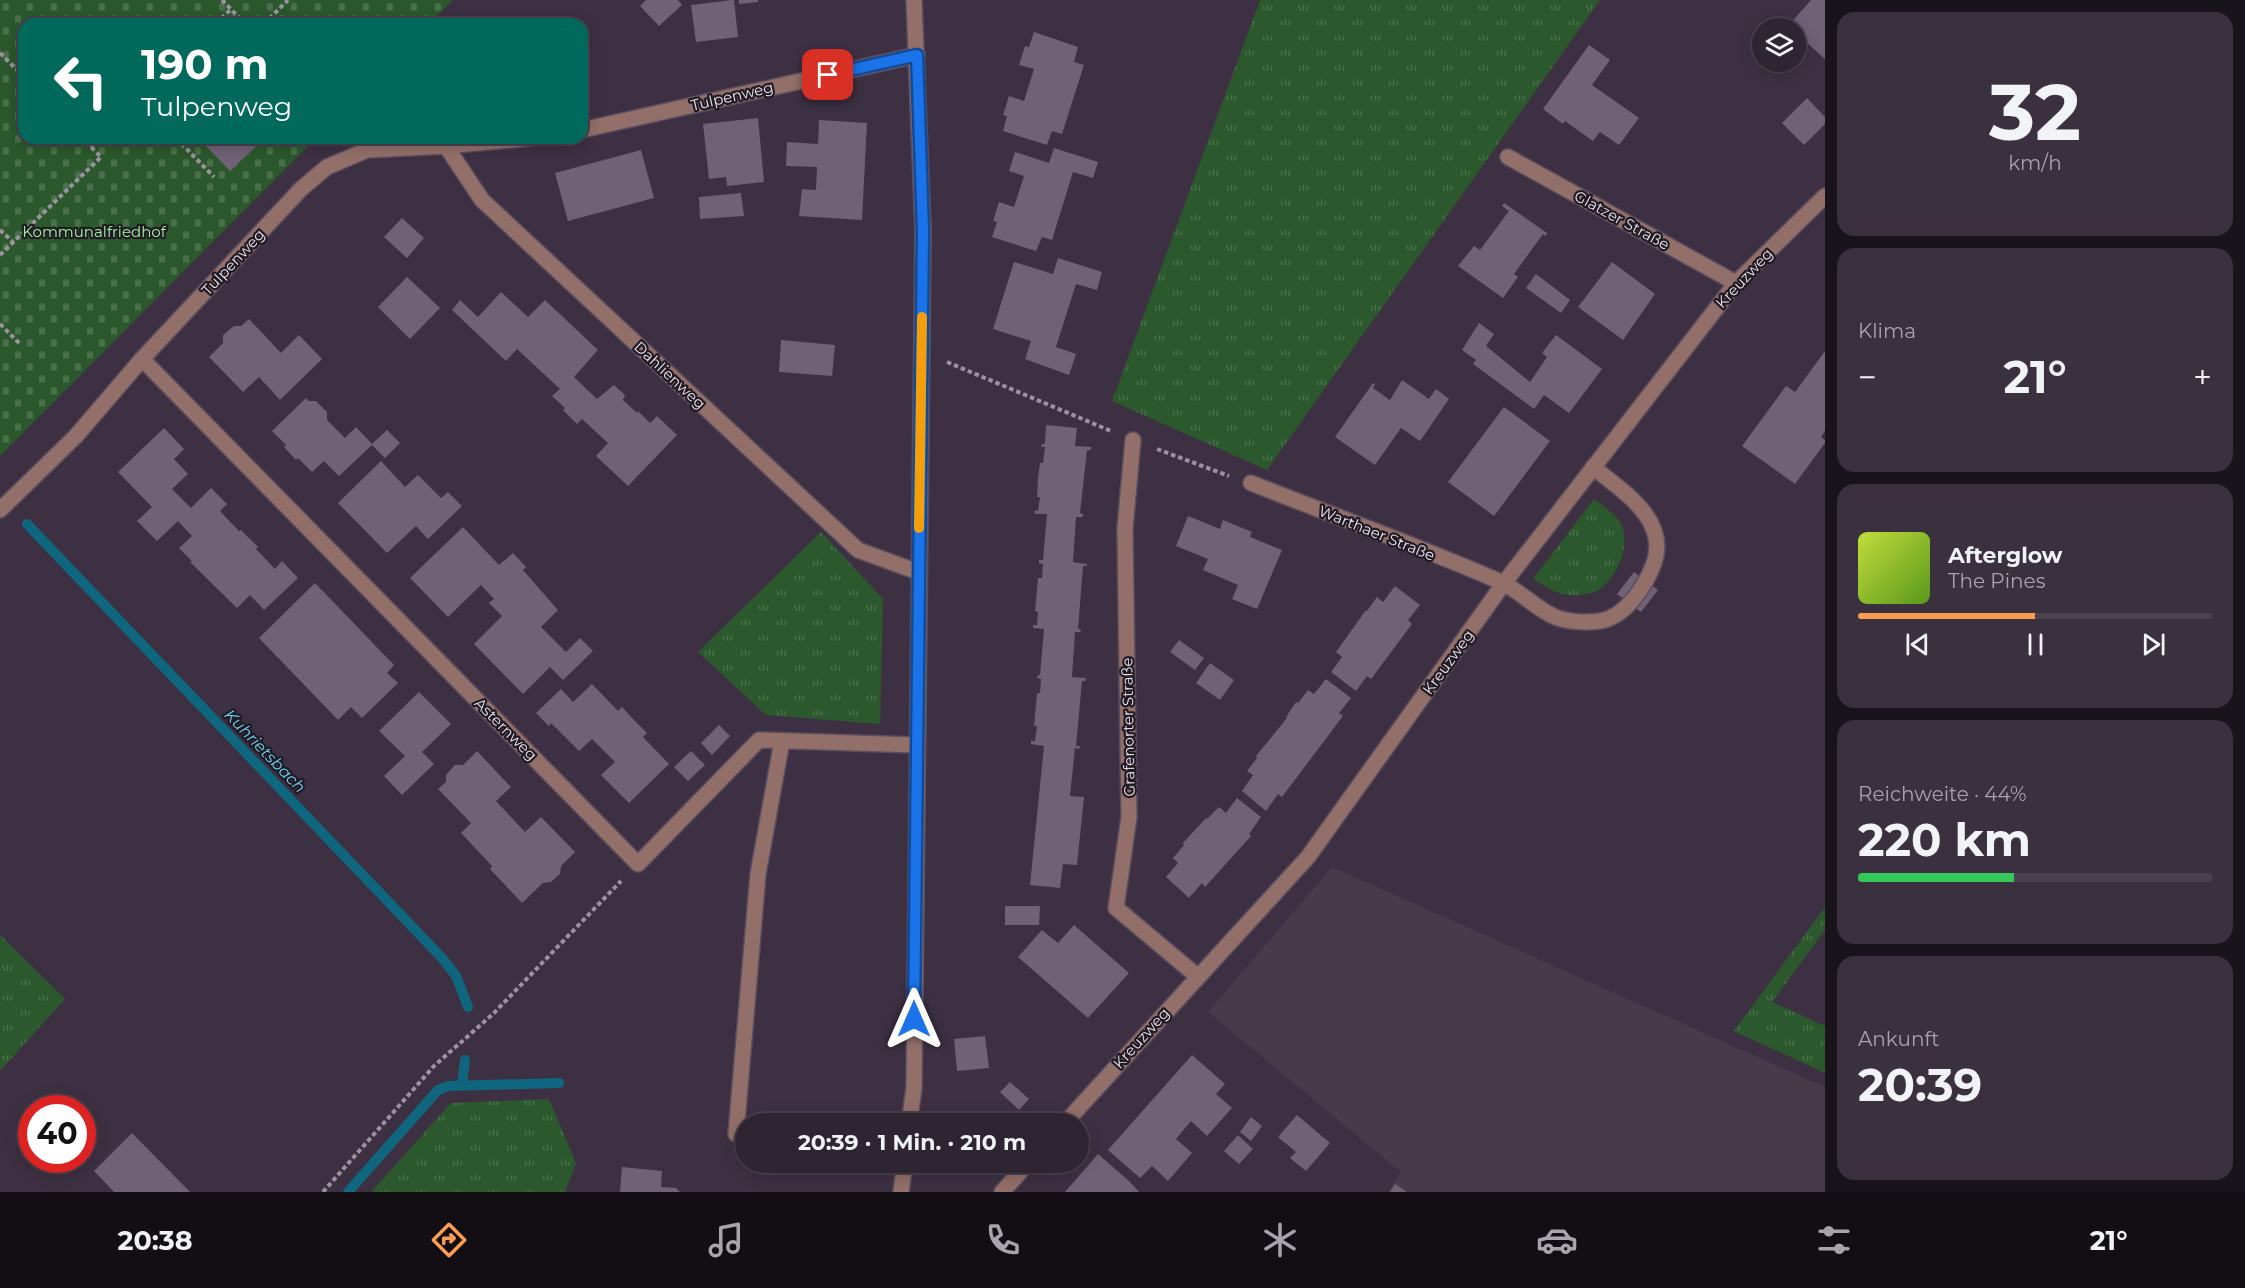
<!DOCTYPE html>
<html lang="de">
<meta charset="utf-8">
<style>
body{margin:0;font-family:Montserrat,sans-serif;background:#3a303e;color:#f1f3f6;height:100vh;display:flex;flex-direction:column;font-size:22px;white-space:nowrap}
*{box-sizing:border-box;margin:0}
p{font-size:20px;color:#a7a4ac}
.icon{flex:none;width:33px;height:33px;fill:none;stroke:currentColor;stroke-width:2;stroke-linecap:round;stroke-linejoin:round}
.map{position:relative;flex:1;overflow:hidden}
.drawer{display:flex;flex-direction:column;gap:12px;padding:12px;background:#19141c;width:420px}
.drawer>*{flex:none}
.hud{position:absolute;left:18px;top:18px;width:570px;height:126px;border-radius:18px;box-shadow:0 3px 15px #0003,0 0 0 2px #49414d;background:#00695c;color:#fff;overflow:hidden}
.tools{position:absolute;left:1752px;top:18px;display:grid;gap:12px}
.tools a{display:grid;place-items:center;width:54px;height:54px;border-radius:50%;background:#2e2432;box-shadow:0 3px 15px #0003,0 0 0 2px #49414d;font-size:30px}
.speed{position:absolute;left:18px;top:1095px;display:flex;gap:12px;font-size:30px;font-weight:700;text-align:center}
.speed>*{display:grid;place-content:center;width:78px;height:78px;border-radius:50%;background:#2e2432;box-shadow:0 3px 15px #0003,0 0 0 2px #49414d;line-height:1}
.speed .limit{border:9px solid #d22;background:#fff;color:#111}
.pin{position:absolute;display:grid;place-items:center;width:51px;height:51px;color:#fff;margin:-26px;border-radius:12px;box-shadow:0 3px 9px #0006}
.me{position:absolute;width:66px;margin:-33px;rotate:0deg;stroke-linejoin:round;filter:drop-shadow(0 0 4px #0008)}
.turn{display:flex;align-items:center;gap:21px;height:126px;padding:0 24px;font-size:27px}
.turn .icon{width:78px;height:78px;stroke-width:2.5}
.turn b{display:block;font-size:42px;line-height:51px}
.big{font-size:45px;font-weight:700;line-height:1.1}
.drawer .card{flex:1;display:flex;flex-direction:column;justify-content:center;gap:9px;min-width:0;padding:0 21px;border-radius:18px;background:#3a303e}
.drawer .dial{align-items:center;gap:0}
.dial b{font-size:78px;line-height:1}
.song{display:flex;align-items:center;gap:18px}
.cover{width:72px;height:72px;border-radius:9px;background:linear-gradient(135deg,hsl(70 70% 55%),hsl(90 70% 35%))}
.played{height:6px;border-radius:3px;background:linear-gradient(90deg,#fb9e51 50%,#49414d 50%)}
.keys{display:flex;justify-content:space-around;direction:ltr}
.heat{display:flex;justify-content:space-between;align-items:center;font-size:33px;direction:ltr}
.charge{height:9px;border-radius:4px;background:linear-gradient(90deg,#34c759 44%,#49414d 0)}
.trip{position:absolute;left:735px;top:1113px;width:354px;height:60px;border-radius:30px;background:#2e2432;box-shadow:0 3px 15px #0003,0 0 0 2px #49414d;font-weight:700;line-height:60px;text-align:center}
.tabs{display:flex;height:96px;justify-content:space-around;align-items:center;background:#120e14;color:#a7a4ac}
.tabs .icon{width:42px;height:42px}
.tabs .active{color:#fb9e51}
.tabs b{font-size:27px;color:#f1f3f6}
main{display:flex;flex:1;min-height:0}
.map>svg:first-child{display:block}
.commercial{fill:#483b49}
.grass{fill:url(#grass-tufts)}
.cemetery{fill:url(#cemetery-stones)}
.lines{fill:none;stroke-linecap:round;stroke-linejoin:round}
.stream{stroke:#0e677e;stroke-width:10}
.building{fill:#706176}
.minor-casing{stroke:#594d5e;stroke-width:18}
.path{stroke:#9c92a1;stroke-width:4;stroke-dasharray:4.5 3;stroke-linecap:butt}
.minor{stroke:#936f69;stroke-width:15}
.route-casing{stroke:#114b97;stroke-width:15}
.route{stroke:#1a73e8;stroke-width:10}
.slow{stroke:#f59e0b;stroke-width:10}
.labels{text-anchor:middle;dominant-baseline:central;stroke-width:4.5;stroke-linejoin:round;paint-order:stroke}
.street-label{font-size:15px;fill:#ece4f0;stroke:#201a23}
.park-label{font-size:15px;fill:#a2f3a2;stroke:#201a23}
.water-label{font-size:16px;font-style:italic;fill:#6cd6f7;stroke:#201a23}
</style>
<main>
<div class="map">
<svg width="1825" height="1192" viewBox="0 0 1825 1192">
<defs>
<pattern id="grass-tufts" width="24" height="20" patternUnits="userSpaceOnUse" patternTransform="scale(1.5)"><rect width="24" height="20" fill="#2b582c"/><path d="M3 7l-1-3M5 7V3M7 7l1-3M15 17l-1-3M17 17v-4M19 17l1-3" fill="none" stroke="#4a704b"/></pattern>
<pattern id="cemetery-stones" width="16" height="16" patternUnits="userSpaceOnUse" patternTransform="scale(1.5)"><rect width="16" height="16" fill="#2b582c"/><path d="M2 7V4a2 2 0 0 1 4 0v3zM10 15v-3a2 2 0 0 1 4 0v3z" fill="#4a704b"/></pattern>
</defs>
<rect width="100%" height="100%" fill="#3d3042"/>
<path class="commercial" d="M 1332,867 L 1825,1087 L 1825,1192 L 1388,1192 L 1401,1172 L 1208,1012 Z"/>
<g class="grass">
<path d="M 1260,0 L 1600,0 L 1267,470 L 1112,401 Z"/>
<path d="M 1594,499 C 1603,506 1616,514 1621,524 C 1632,546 1615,583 1594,592 C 1590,594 1581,595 1576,595 C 1559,597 1546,587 1533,579 Z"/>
<path d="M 821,532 L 883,599 L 880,724 L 766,715 L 698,652 Z"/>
<path d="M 1825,907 L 1825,930 L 1772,1002 L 1825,1026 L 1825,1073 L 1734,1031 Z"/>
<path d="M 0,935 L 65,999 L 0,1071 Z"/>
<path d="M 549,1099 L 576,1163 L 565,1192 L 371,1192 L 451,1103 Z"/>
</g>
<path class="cemetery" d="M 0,0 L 453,0 L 429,24 L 24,24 L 24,138 L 316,138 L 0,456 Z"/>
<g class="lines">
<g class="stream">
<path d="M 27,524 L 443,959 L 456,976 L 468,1007"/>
<path d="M 462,1085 L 465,1060"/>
<path d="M 348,1192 L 438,1090 L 448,1086 L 559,1083"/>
</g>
</g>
<g class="building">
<path d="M 646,0 L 678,0 L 682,5 L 659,26 L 640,6 Z"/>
<path d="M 732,0 L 734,0 L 738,37 L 696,42 L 691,5 Z"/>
<path d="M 739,0 L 758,0 L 758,2 L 739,4 Z"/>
<path d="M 1811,0 L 1825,0 L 1825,59 L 1796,33 L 1796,28 L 1788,26 Z"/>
<path d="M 1034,32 L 1078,47 L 1074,62 L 1084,65 L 1062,134 L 1052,131 L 1047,145 L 1003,131 L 1007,116 L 1003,115 L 1009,96 L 1024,101 L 1034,69 L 1019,65 L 1025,46 L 1029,47 Z"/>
<path d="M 1589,45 L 1610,60 L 1592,85 L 1639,118 L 1619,145 L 1600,132 L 1593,141 L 1565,121 L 1563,124 L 1543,109 Z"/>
<path d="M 1807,98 L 1825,117 L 1825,124 L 1804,145 L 1782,123 Z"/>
<path d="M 758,118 L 764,182 L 727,186 L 726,177 L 709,179 L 703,124 Z"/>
<path d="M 819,120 L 867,123 L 862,220 L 799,216 L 802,189 L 816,190 L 817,167 L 786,166 L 787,142 L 818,144 Z"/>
<path d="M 198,138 L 265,138 L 230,171 Z"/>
<path d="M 1054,148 L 1098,162 L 1093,178 L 1073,172 L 1052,240 L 1042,237 L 1036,251 L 992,237 L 997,222 L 993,221 L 999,202 L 1014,207 L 1024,176 L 1009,171 L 1015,152 L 1049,163 Z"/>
<path d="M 641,150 L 654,198 L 568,221 L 555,173 Z"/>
<path d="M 741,193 L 744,216 L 700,219 L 699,197 Z"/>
<path d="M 1504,203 L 1547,233 L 1546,236 L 1543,234 L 1514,274 L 1518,277 L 1503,298 L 1458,266 L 1474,246 L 1480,250 L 1509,211 L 1502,206 Z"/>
<path d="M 402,218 L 424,238 L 407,258 L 384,237 Z"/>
<path d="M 1058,258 L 1102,272 L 1097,290 L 1076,284 L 1056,347 L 1076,354 L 1069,375 L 1025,359 L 1031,341 L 993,329 L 1014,262 L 1053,274 Z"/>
<path d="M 1612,262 L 1655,294 L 1623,340 L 1578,307 Z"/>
<path d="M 1536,274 L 1570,300 L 1561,313 L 1526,288 Z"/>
<path d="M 407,277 L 440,308 L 410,339 L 378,307 Z"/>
<path d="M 501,292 L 528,317 L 545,300 L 598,350 L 574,377 L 597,399 L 614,385 L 625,395 L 623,400 L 637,413 L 638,411 L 650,423 L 657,416 L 677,435 L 628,486 L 596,456 L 608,443 L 582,419 L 577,424 L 563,410 L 565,408 L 552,396 L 560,389 L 517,349 L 506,361 L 452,310 L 460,300 L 478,317 Z"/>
<path d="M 249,319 L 281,353 L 299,335 L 322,359 L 280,400 L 259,377 L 243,392 L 209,357 L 223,343 L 223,335 L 234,326 L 241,326 Z"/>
<path d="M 1479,323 L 1494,334 L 1486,346 L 1530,382 L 1547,357 L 1542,353 L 1556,335 L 1602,369 L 1569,413 L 1544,395 L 1534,409 L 1473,364 L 1476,360 L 1462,350 Z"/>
<path d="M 781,340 L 835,345 L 832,376 L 779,372 Z"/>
<path d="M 1825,351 L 1825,431 L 1821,437 L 1825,440 L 1825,443 L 1795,484 L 1742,446 L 1786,386 L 1795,392 Z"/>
<path d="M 1402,380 L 1429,399 L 1436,389 L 1449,399 L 1420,441 L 1401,428 L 1375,465 L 1335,437 L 1373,383 L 1375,384 L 1373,388 L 1390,400 Z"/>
<path d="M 306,398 L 309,401 L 316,401 L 327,412 L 327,420 L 345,438 L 356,427 L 372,444 L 387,430 L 400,443 L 385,458 L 372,445 L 339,476 L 324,461 L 312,472 L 298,458 L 296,460 L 284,447 L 286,445 L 272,431 Z"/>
<path d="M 1504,407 L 1550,441 L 1494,516 L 1448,482 Z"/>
<path d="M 1046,425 L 1077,428 L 1075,446 L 1091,447 L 1091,450 L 1087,450 L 1080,513 L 1083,514 L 1083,517 L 1076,517 L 1073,562 L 1087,564 L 1087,566 L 1083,566 L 1078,629 L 1080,629 L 1081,632 L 1075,632 L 1072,677 L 1086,678 L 1085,681 L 1082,681 L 1076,746 L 1080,746 L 1079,749 L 1075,748 L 1070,796 L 1084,797 L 1077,865 L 1063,864 L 1060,888 L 1030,885 L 1044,746 L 1031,744 L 1031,741 L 1035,741 L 1037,726 L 1034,726 L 1037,693 L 1040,693 L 1041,679 L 1037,678 L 1038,675 L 1040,675 L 1044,629 L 1033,628 L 1033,625 L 1037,625 L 1038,612 L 1035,611 L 1038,578 L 1042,578 L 1043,564 L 1039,563 L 1039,560 L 1043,560 L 1047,514 L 1035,514 L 1035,510 L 1038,511 L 1040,497 L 1037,497 L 1038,478 L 1040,463 L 1043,463 L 1045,447 L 1041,447 L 1042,444 L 1045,444 Z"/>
<path d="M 164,428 L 184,449 L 174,459 L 188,474 L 172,489 L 191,508 L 211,488 L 227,504 L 220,511 L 239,531 L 241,530 L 258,547 L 256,549 L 275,569 L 282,561 L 298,578 L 264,610 L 250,595 L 237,608 L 190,562 L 192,561 L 179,548 L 192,536 L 178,521 L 157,541 L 137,521 L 152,507 L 118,472 Z"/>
<path d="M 381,461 L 405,487 L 418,475 L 441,498 L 448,492 L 462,506 L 428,539 L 416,526 L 387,553 L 338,503 Z"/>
<path d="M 1188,516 L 1220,529 L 1223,520 L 1252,532 L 1250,537 L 1282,550 L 1257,609 L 1232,599 L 1238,585 L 1203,570 L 1208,559 L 1176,546 Z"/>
<path d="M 463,527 L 499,565 L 513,553 L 526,567 L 523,570 L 558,610 L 541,627 L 566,652 L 580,638 L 593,651 L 563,680 L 550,667 L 523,694 L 474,644 L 502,616 L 489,603 L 494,599 L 481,585 L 448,617 L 410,578 Z"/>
<path d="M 1634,572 L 1658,590 L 1641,612 L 1617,594 Z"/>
<path d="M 315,583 L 394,665 L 387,673 L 398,683 L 362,718 L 351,707 L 338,720 L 259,638 Z"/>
<path d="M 1395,586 L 1420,605 L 1408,620 L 1412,624 L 1371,679 L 1367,676 L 1356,691 L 1331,672 L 1342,657 L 1336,652 L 1366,610 L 1367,611 L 1377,597 L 1383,602 Z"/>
<path d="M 1179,640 L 1204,658 L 1195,670 L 1170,652 Z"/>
<path d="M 1210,663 L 1234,680 L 1220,700 L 1196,683 Z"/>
<path d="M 1326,679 L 1351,698 L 1339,713 L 1343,716 L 1282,797 L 1278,794 L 1266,811 L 1242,791 L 1253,775 L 1247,771 L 1257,758 L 1256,756 L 1287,718 L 1286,717 L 1296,702 L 1298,703 L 1308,690 L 1314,694 Z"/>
<path d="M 592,684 L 618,711 L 622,707 L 634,720 L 647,733 L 643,737 L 669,764 L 629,803 L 601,775 L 615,762 L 592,739 L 579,751 L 551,723 L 549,726 L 536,713 L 561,689 L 573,702 Z"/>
<path d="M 419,692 L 451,724 L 422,752 L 434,764 L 402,795 L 384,776 L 405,756 L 379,731 Z"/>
<path d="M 719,725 L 730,736 L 712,755 L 701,743 Z"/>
<path d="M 477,751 L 511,787 L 496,801 L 525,832 L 541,817 L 575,852 L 561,866 L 560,874 L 551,882 L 543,883 L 522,903 L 490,869 L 492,866 L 461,833 L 471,823 L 438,789 L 446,782 L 446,775 L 455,765 L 463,765 Z"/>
<path d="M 691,751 L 705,765 L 688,781 L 674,767 Z"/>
<path d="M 1237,798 L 1261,817 L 1249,834 L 1251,836 L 1205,887 L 1202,883 L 1189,898 L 1166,877 L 1178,863 L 1173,858 L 1184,845 L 1183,843 L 1206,818 L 1207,819 L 1219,807 L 1226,813 Z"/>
<path d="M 1005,906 L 1040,906 L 1039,925 L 1005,925 Z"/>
<path d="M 1074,925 L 1129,973 L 1088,1018 L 1018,957 L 1042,930 L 1058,943 Z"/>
<path d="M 985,1036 L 989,1068 L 957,1071 L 954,1039 Z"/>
<path d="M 1192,1055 L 1225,1084 L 1216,1094 L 1232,1108 L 1207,1136 L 1191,1121 L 1176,1139 L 1192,1153 L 1168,1181 L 1152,1166 L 1140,1178 L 1108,1150 Z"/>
<path d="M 1010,1082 L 1029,1099 L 1019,1110 L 1000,1092 Z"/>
<path d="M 1297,1115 L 1330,1143 L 1306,1171 L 1290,1158 L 1296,1152 L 1278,1137 Z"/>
<path d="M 1251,1117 L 1262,1126 L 1251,1141 L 1240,1132 Z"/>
<path d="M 132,1133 L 190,1192 L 114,1192 L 94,1171 Z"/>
<path d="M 1238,1135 L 1253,1149 L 1239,1164 L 1224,1151 Z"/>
<path d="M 1098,1154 L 1130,1182 L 1139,1192 L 1065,1192 Z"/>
<path d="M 622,1167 L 662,1171 L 661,1187 L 676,1188 L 680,1192 L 620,1192 Z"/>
<path d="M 1395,1184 L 1407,1192 L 1390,1192 Z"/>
</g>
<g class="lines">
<g class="minor-casing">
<g id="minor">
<path d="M 582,130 L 917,55"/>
<path d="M 446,146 L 482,200 L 858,550 L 918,572"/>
<path d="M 1508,157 L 1736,283"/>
<path d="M 142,359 L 638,864 L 759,740 L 916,745"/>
<path d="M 1133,440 L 1125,528 L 1129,817 L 1116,908 L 1197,976"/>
<path d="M 1251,483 C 1334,516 1419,546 1501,582 C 1520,591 1535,608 1555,617 C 1568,622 1586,623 1600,621 C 1626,617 1646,585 1654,563 C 1669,519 1622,491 1593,467"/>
<path d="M 0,510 L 76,436 L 142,359 L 301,189 L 327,167 L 367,150 L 446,146 L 530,138"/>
<path d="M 909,1124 L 914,1088 L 923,230 L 914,0"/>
<path d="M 1064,1124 L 1308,857 L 1504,583 L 1736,283 L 1825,196"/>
<path d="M 736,1134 L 758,874 L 782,741"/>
<path d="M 901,1192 L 905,1162"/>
<path d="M 1002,1192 L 1029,1162"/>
</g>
</g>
<g class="path">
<path d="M 222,0 L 245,24"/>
<path d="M 216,24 L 231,9"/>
<path d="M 264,24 L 288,0"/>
<path d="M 0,53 L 24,77"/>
<path d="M 176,138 L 214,177"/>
<path d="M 91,147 L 99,138"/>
<path d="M 0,230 L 13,242"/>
<path d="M 0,255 L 101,157 L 82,138"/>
<path d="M 0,324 L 20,344"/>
<path d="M 947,362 L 1111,431"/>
<path d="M 1157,449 L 1229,476"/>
<path d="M 323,1192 L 434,1066 L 493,1014 L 621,881"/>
</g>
<use href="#minor" class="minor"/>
</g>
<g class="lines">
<g class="route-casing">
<path id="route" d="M 828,75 L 917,55 L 923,230 L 914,1019"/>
</g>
<use href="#route" class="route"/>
<path class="slow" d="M 919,528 L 922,317"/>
</g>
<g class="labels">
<g class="street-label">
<text transform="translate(732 96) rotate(-13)">Tulpenweg</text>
<text transform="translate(1622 220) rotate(29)">Glatzer Straße</text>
<text transform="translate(233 262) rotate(-47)">Tulpenweg</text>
<text transform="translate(1744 278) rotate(-47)">Kreuzweg</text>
<text transform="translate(670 375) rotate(43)">Dahlienweg</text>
<text transform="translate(1377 533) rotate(22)">Warthaer Straße</text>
<text transform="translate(1448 662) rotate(-54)">Kreuzweg</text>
<text transform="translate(1128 727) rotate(-91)">Grafenorter Straße</text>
<text transform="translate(506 729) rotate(45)">Asternweg</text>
<text transform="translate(1141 1038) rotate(-48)">Kreuzweg</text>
</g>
<g class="park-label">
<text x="94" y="231">Kommunalfriedhof</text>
</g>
<g class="water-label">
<text transform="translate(265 751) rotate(46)">Kuhrietsbach</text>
</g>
</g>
</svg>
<div class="tools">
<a><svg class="icon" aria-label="layers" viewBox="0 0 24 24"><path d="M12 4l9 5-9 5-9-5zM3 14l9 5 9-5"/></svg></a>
</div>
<div class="speed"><div class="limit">40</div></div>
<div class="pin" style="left:828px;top:75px;background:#d93025"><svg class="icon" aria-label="arrive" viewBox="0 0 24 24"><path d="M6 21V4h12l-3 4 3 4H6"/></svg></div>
<svg class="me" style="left:914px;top:1019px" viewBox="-20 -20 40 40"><path d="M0-17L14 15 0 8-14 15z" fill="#1a73e8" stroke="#fff" stroke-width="4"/></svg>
<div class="trip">20:39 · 1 Min. · 210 m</div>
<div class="hud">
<div class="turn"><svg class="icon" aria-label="left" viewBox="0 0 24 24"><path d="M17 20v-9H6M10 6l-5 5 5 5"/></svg><div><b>190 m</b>Tulpenweg</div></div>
</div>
</div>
<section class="drawer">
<div class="card dial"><b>32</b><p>km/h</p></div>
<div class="card"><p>Klima</p>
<div class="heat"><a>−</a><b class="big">21°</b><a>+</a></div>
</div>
<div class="card">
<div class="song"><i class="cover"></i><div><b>Afterglow</b><p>The Pines</p></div></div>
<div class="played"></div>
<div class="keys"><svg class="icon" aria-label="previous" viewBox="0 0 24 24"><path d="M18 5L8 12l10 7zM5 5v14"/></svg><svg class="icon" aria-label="pause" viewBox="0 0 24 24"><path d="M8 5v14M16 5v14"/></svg><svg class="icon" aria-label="next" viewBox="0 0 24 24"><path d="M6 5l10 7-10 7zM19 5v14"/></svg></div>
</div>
<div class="card"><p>Reichweite · 44%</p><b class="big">220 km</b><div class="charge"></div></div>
<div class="card"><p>Ankunft</p><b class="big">20:39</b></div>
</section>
</main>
<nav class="tabs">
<b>20:38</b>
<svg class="icon active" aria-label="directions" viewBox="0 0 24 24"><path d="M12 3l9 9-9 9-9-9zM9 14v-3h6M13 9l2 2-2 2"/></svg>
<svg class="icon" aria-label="music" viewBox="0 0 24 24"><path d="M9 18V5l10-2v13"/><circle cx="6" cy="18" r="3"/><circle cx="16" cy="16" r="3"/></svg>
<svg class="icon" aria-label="phone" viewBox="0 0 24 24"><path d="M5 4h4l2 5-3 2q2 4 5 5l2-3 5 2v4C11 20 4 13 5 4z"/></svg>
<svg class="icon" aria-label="climate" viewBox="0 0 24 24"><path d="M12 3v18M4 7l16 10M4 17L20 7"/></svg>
<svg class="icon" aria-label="car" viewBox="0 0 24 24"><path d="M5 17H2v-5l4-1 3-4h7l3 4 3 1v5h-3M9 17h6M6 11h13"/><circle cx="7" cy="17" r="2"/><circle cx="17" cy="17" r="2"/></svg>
<svg class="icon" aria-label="filters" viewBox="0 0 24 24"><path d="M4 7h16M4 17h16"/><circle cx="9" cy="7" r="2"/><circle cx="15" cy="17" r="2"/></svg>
<b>21°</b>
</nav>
